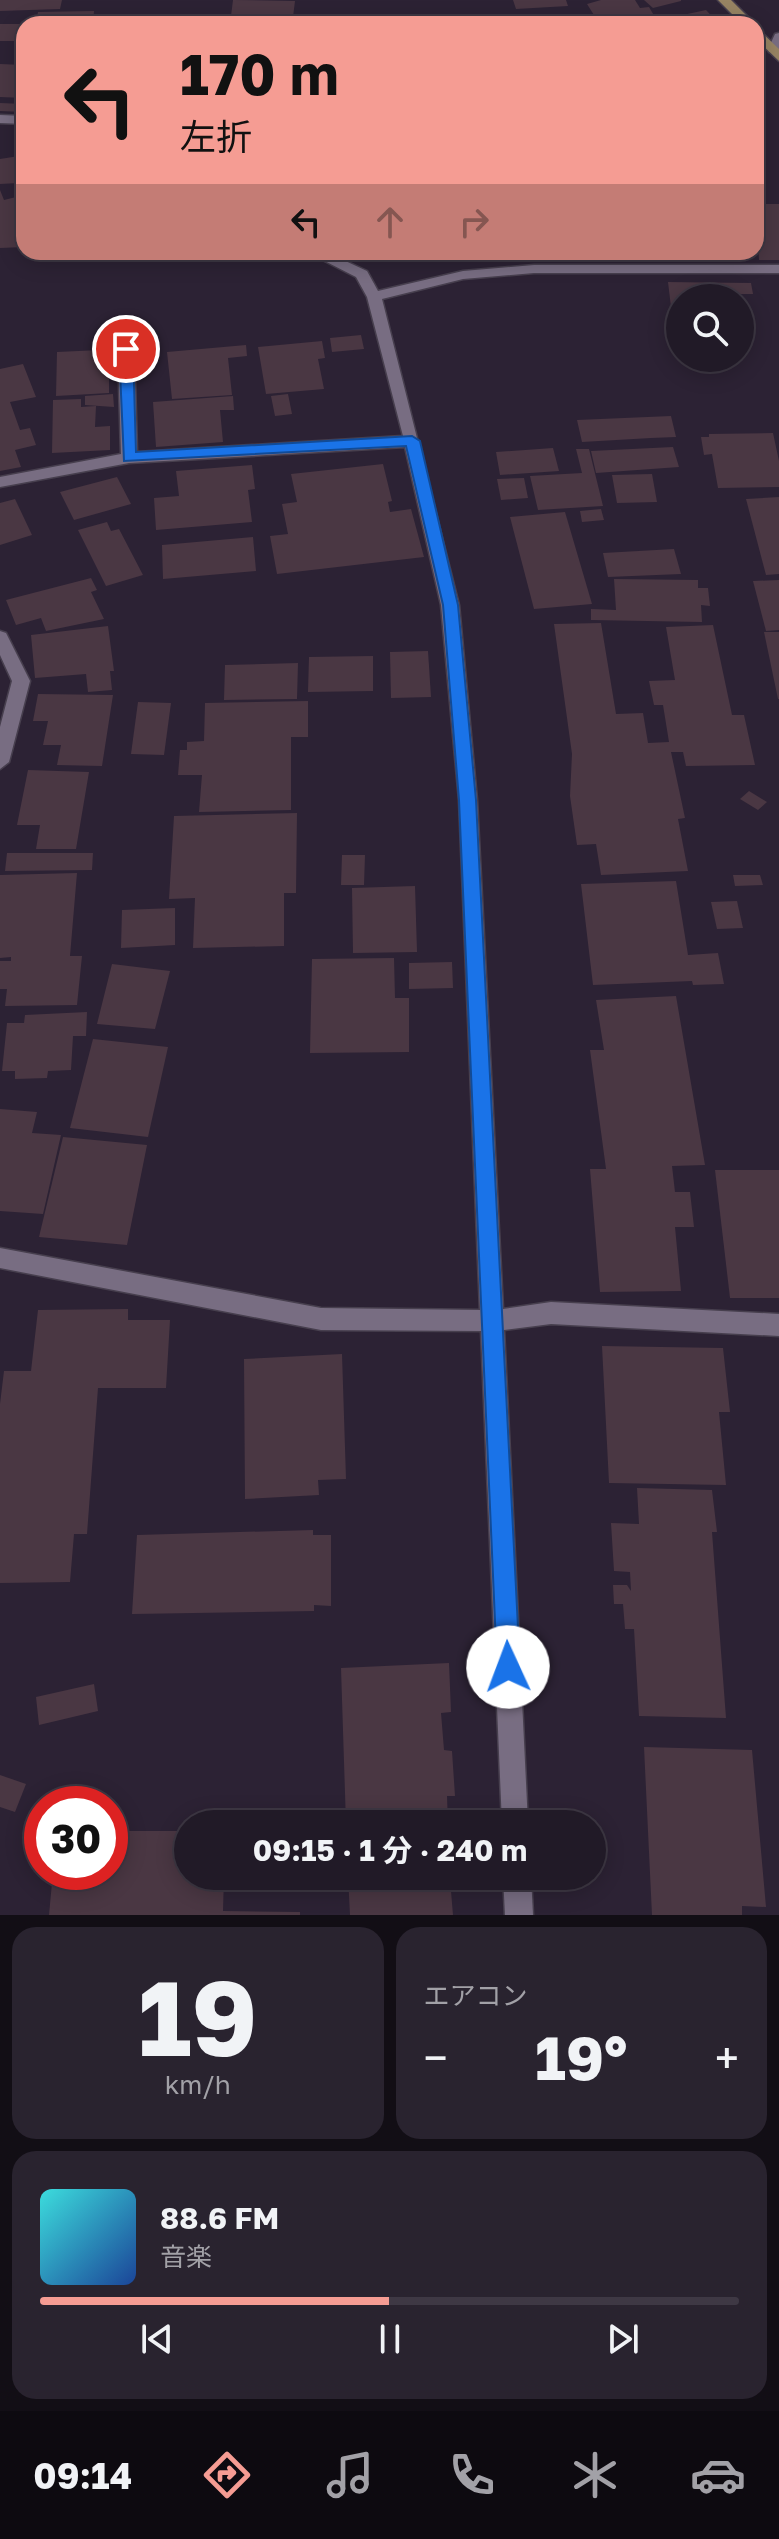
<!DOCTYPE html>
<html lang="ja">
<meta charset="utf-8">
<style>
body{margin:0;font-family:"Golos Text","Noto Sans JP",sans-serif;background:#29232f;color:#f1f3f6;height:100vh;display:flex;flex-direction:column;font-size:30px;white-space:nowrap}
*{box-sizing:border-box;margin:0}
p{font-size:26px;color:#a2a1a7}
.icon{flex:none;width:44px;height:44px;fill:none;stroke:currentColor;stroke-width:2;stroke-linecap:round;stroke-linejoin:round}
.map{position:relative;height:1915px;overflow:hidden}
.panel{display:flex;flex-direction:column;gap:12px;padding:12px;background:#120e15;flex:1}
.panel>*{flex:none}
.guide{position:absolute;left:16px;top:16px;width:748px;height:244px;border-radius:24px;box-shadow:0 4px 20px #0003,0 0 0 2px #3e3844;background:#f59c93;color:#111;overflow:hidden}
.buttons{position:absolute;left:666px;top:284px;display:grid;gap:16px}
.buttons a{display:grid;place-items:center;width:88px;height:88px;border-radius:50%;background:#211a27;box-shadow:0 4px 20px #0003,0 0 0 2px #3e3844;font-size:40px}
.speed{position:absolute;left:24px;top:1786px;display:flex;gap:16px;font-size:40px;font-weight:700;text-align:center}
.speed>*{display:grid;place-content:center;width:104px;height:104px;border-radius:50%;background:#211a27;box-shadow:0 4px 20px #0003,0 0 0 2px #3e3844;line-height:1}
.speed .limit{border:12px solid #d22;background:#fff;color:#111}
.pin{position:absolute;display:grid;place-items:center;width:68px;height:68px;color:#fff;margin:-34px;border:4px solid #fff;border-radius:50%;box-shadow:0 2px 8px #0007}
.me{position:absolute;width:88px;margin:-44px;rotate:358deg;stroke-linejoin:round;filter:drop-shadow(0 0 6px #0008)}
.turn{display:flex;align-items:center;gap:28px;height:168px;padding:0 32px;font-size:36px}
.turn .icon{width:104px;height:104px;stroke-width:2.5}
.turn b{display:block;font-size:56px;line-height:68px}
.lanes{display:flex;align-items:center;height:76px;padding:0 32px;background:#0003;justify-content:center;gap:40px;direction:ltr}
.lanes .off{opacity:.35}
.big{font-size:60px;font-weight:700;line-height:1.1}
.panel .widget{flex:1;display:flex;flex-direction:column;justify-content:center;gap:12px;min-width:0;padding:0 28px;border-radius:24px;background:#29232f}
.panel .dial{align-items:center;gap:0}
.dial b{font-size:104px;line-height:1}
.song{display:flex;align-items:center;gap:24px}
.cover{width:96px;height:96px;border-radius:12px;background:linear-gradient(135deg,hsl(180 70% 55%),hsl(220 70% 35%))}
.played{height:8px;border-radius:4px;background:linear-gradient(90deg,#f59c93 50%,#3e3844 50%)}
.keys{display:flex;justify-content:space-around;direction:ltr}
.heat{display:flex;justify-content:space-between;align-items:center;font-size:44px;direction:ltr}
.panel .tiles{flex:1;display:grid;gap:12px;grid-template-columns:1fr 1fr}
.widget:last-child{grid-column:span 2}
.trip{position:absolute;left:174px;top:1810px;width:432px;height:80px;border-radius:40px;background:#211a27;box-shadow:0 4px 20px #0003,0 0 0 2px #3e3844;font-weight:700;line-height:80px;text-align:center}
.tabs{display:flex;height:128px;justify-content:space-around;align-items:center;background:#0d0a10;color:#a2a1a7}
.tabs .icon{width:56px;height:56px}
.tabs .on{color:#f59c93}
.tabs b{font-size:36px;color:#f1f3f6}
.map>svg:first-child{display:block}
.building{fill:#4a3743}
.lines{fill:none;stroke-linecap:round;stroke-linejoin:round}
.street-casing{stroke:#473f4e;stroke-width:3}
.primary-casing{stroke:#473f4e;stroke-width:3}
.street{fill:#786d82;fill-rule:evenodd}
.primary{fill:#978463;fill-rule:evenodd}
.route{fill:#1a73e8;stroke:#114b97;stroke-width:2}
</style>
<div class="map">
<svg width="779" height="1915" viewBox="0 0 779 1915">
<rect width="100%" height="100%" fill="#2c2234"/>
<g class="building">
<path d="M 0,0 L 62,0 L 60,9 L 0,11 Z"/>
<path d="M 233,0 L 295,1 L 293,17 L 231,16 Z"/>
<path d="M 513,0 L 566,0 L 568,6 L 516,9 Z"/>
<path d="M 601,0 L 635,0 L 640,8 L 649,7 L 659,24 L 599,23 L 587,4 Z"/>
<path d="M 644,0 L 681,0 L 681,1 L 653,8 Z"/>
<path d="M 706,10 L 719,24 L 686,24 L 678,16 Z"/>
<path d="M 94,11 L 93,22 L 36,23 L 38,12 Z"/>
<rect x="0" y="24" width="24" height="17"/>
<path d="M 0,64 L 24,65 L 24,98 L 0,97 Z"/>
<path d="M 0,103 L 24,104 L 24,112 L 0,111 Z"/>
<path d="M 19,156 L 24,179 L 18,180 L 19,183 L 0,184 L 0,159 Z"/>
<path d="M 0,190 L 4,200 L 24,195 L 24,247 L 0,248 Z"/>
<path d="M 756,204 L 779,204 L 779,260 L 759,260 Z"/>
<path d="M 626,252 L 672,252 L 673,255 L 628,258 Z"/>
<path d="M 668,282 L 751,283 L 753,294 L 733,294 L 734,298 L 680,298 L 680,349 L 676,349 Z"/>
<path d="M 361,335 L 364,349 L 332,352 L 330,338 Z"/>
<path d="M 322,341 L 325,358 L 318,359 L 324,389 L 266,394 L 258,347 Z"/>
<path d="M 246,345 L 247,356 L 228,358 L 232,395 L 172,399 L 167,352 Z"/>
<path d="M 100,350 L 100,362 L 109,362 L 109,393 L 56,396 L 57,352 Z"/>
<path d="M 23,364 L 36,397 L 10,402 L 20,430 L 30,428 L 36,445 L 15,450 L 21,467 L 0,471 L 0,369 Z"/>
<path d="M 113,394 L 114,407 L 85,405 L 85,396 Z"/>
<path d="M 288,394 L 292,414 L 275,416 L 271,396 Z"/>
<path d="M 233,396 L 234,410 L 220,410 L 223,442 L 156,447 L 153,402 Z"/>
<path d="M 81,399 L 81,407 L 96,406 L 95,427 L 110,426 L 110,450 L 52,453 L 53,400 Z"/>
<path d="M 671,416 L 676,437 L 651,438 L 582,442 L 577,420 Z"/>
<path d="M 773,433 L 779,461 L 779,487 L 718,488 L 712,454 L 704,455 L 701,437 L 709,437 L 709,434 Z"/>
<path d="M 673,447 L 679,467 L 596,473 L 591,451 Z"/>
<path d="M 553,448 L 559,471 L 500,475 L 496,452 Z"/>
<path d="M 576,449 L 589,449 L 603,506 L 538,510 L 530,476 L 582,473 Z"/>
<path d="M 383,464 L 392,501 L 388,502 L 390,512 L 411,509 L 424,557 L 277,574 L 270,536 L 288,534 L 282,504 L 297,502 L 291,474 Z"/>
<path d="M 252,465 L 255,489 L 248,490 L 252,522 L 156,530 L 154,498 L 179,496 L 176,471 Z"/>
<path d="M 652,474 L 657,502 L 617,503 L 612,475 Z"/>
<path d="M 117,477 L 131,504 L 74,520 L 60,492 Z"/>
<path d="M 524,478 L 528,498 L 501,500 L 497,479 Z"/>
<path d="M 779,497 L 779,574 L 766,575 L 746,499 Z"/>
<path d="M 15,499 L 32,535 L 0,545 L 0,503 Z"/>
<path d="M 601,509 L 604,520 L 582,522 L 580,511 Z"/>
<path d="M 565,512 L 592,604 L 534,609 L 510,517 Z"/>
<path d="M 107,522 L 111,531 L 119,529 L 143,575 L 106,586 L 78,530 Z"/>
<path d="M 253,537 L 256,571 L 163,579 L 162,545 Z"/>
<path d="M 674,549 L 681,574 L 608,577 L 603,553 Z"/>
<path d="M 91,578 L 97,590 L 91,592 L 104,619 L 46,631 L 41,618 L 16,625 L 6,600 Z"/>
<path d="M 614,579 L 698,580 L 698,588 L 708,588 L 710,606 L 701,605 L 702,622 L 591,620 L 591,609 L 616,610 Z"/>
<path d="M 779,580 L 779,630 L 766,631 L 753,581 Z"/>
<path d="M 601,623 L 616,714 L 643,713 L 648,743 L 669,742 L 663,705 L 654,705 L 649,681 L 675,680 L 666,627 L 713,625 L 732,715 L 744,715 L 755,765 L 686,766 L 683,752 L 671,752 L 685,818 L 678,819 L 688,871 L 601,875 L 596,844 L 577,845 L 570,796 L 572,754 L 554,624 Z"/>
<path d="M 108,626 L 114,671 L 110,671 L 112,690 L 88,692 L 86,674 L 35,678 L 31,635 Z"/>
<path d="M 764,632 L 779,632 L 779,699 L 778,699 Z"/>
<path d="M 428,651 L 431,697 L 391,698 L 390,652 Z"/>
<path d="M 373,656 L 373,691 L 308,692 L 309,657 Z"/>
<path d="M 298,663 L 297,699 L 224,700 L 225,665 Z"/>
<path d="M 38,694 L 113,695 L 102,766 L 57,765 L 61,745 L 43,745 L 48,721 L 33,721 Z"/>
<path d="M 308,701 L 308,737 L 291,737 L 291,810 L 199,812 L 202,775 L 178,775 L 180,750 L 187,750 L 187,742 L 204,741 L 205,703 Z"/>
<path d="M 138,702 L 171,703 L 164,755 L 131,754 Z"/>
<path d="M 28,770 L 89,772 L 76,849 L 36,849 L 40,825 L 17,825 Z"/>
<path d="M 749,791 L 767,802 L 758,810 L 740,799 Z"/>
<path d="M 297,813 L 296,893 L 284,893 L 284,946 L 193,948 L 195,898 L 169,899 L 174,816 Z"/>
<path d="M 7,853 L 93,853 L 92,870 L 5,871 Z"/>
<path d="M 342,855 L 365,855 L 364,885 L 341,885 Z"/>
<path d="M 77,873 L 70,956 L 82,956 L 77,1005 L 5,1006 L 7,989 L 0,989 L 0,961 L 11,961 L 11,957 L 0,958 L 0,875 Z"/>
<path d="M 733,875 L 760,875 L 763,885 L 735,886 Z"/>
<path d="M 676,881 L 688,955 L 718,953 L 724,984 L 693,985 L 692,981 L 593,985 L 581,884 Z"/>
<path d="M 415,886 L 417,952 L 353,953 L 352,888 Z"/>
<path d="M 737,901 L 743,928 L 717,929 L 711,902 Z"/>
<path d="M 175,908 L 175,945 L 121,948 L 122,910 Z"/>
<path d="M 394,958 L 395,998 L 409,998 L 409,1052 L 310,1053 L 312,959 Z"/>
<path d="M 452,962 L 453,988 L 409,989 L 409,963 Z"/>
<path d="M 112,964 L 170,971 L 155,1029 L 97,1024 Z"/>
<path d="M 676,996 L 705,1165 L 672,1166 L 675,1192 L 690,1192 L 694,1227 L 675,1227 L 681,1291 L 600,1292 L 590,1169 L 606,1169 L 590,1050 L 604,1050 L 596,1000 Z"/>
<path d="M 87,1012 L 86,1036 L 73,1036 L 71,1070 L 48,1071 L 47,1078 L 15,1079 L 15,1071 L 2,1071 L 7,1023 L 24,1023 L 25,1015 Z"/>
<path d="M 93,1039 L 168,1047 L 148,1137 L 70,1128 Z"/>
<path d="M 0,1109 L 37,1112 L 32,1133 L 61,1135 L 43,1214 L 0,1211 Z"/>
<path d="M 63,1137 L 147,1145 L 127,1245 L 39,1237 Z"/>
<path d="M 715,1170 L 779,1170 L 779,1298 L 730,1298 Z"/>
<path d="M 128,1309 L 128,1320 L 170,1320 L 166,1388 L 98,1388 L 87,1534 L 74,1534 L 70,1582 L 0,1583 L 0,1404 L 4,1371 L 31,1371 L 38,1310 Z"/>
<path d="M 602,1346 L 723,1348 L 730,1412 L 719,1412 L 726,1485 L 609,1483 Z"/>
<path d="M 342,1354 L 346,1479 L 318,1480 L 319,1495 L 245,1499 L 244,1359 Z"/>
<path d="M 637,1488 L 712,1490 L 717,1532 L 712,1532 L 726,1718 L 639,1716 L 634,1629 L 625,1629 L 623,1604 L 614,1604 L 613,1585 L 627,1585 L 631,1591 L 630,1572 L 614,1571 L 611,1523 L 639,1524 Z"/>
<path d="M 313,1530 L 313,1535 L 331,1535 L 331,1606 L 314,1605 L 314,1611 L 132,1614 L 137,1535 Z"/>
<path d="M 449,1663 L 451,1712 L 441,1713 L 444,1750 L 452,1751 L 455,1796 L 447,1796 L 448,1824 L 346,1824 L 341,1668 Z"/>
<path d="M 94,1684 L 98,1711 L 39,1725 L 36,1697 Z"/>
<path d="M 644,1747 L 752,1750 L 766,1907 L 742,1906 L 742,1915 L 652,1915 Z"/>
<path d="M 0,1775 L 26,1784 L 15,1812 L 0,1807 Z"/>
<path d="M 110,1831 L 188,1831 L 188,1876 L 224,1876 L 223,1911 L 300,1912 L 300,1915 L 49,1915 L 53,1872 L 110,1872 Z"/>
<path d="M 348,1876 L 460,1876 L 461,1891 L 451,1891 L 453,1915 L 350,1915 Z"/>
</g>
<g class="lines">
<g class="street-casing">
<g id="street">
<path d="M 779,33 L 779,51 L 769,52 L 768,49 L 775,34 Z"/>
<path d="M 0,115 L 24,116 L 24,124 L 0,123 Z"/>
<path d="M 307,252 L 326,252 L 367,271 L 378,291 L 463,271 L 534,265 L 779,265 L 779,273 L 534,273 L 463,279 L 382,299 L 459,605 L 477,800 L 503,1309 L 551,1302 L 779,1314 L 779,1336 L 551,1324 L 504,1330 L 528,1824 L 502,1824 L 481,1331 L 321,1330 L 0,1268 L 0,1248 L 321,1308 L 480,1310 L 459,800 L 441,605 L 405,447 L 129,463 L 0,487 L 0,477 L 121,454 L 118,349 L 126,344 L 134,349 L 137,452 L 403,436 L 367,297 L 356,277 Z"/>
<path d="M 0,631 L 6,633 L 30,681 L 9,762 L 0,769 L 0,727 L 12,681 L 0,655 Z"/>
<path d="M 503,1876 L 531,1876 L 533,1915 L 505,1915 Z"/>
</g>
</g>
<g class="primary-casing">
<g id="primary">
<path d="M 718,0 L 731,0 L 755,24 L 742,24 Z"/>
<path d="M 756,27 L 779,49 L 779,61 L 756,39 Z"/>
</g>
</g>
<use href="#street" class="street"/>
<use href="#primary" class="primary"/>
</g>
<path class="route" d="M 126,344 L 133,349 L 136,452 L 412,436 L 420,441 L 458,605 L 476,800 L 520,1667 L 517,1675 L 508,1679 L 500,1675 L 497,1667 L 459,800 L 443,605 L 406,446 L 124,461 L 119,349 Z"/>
</svg>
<div class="buttons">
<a><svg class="icon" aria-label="search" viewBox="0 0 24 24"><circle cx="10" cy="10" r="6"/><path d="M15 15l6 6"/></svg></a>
</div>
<div class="speed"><div class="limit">30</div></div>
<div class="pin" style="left:126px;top:349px;background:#d93025"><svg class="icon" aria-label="arrive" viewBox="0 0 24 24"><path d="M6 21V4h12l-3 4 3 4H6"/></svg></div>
<svg class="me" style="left:508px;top:1667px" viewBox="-20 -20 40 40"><circle r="19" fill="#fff"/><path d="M0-13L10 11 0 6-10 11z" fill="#1a73e8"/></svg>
<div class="trip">09:15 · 1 分 · 240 m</div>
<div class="guide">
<div class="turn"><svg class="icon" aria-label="left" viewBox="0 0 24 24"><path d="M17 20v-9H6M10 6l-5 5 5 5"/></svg><div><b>170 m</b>左折</div></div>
<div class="lanes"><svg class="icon" aria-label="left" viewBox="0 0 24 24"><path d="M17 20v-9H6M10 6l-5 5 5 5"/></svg><svg class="icon off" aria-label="ahead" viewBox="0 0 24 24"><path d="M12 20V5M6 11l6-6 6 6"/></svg><svg class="icon off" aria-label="right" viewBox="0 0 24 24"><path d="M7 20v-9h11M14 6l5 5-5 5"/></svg></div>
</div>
</div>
<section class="panel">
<div class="tiles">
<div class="widget dial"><b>19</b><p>km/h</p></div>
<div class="widget"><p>エアコン</p>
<div class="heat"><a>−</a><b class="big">19°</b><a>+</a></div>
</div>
<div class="widget">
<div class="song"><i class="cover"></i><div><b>88.6 FM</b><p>音楽</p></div></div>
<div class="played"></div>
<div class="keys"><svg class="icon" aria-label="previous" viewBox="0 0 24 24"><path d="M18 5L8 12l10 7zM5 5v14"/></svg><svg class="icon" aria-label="pause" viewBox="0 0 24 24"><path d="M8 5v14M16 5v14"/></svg><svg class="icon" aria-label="next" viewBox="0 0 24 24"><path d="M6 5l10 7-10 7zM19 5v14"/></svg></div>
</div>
</div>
</section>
<nav class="tabs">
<b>09:14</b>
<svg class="icon on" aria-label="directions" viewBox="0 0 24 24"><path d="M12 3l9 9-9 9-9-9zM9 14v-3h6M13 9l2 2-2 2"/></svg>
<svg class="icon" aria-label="music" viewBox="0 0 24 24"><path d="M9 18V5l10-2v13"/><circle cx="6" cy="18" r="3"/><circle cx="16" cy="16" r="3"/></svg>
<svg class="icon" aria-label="phone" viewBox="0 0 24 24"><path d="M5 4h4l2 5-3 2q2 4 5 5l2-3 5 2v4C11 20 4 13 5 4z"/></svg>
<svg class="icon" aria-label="climate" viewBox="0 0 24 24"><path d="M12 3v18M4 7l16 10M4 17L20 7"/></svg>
<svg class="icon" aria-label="car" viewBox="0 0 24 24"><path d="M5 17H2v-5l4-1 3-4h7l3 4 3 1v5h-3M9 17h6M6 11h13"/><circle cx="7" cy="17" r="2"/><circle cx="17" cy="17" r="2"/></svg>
</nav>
